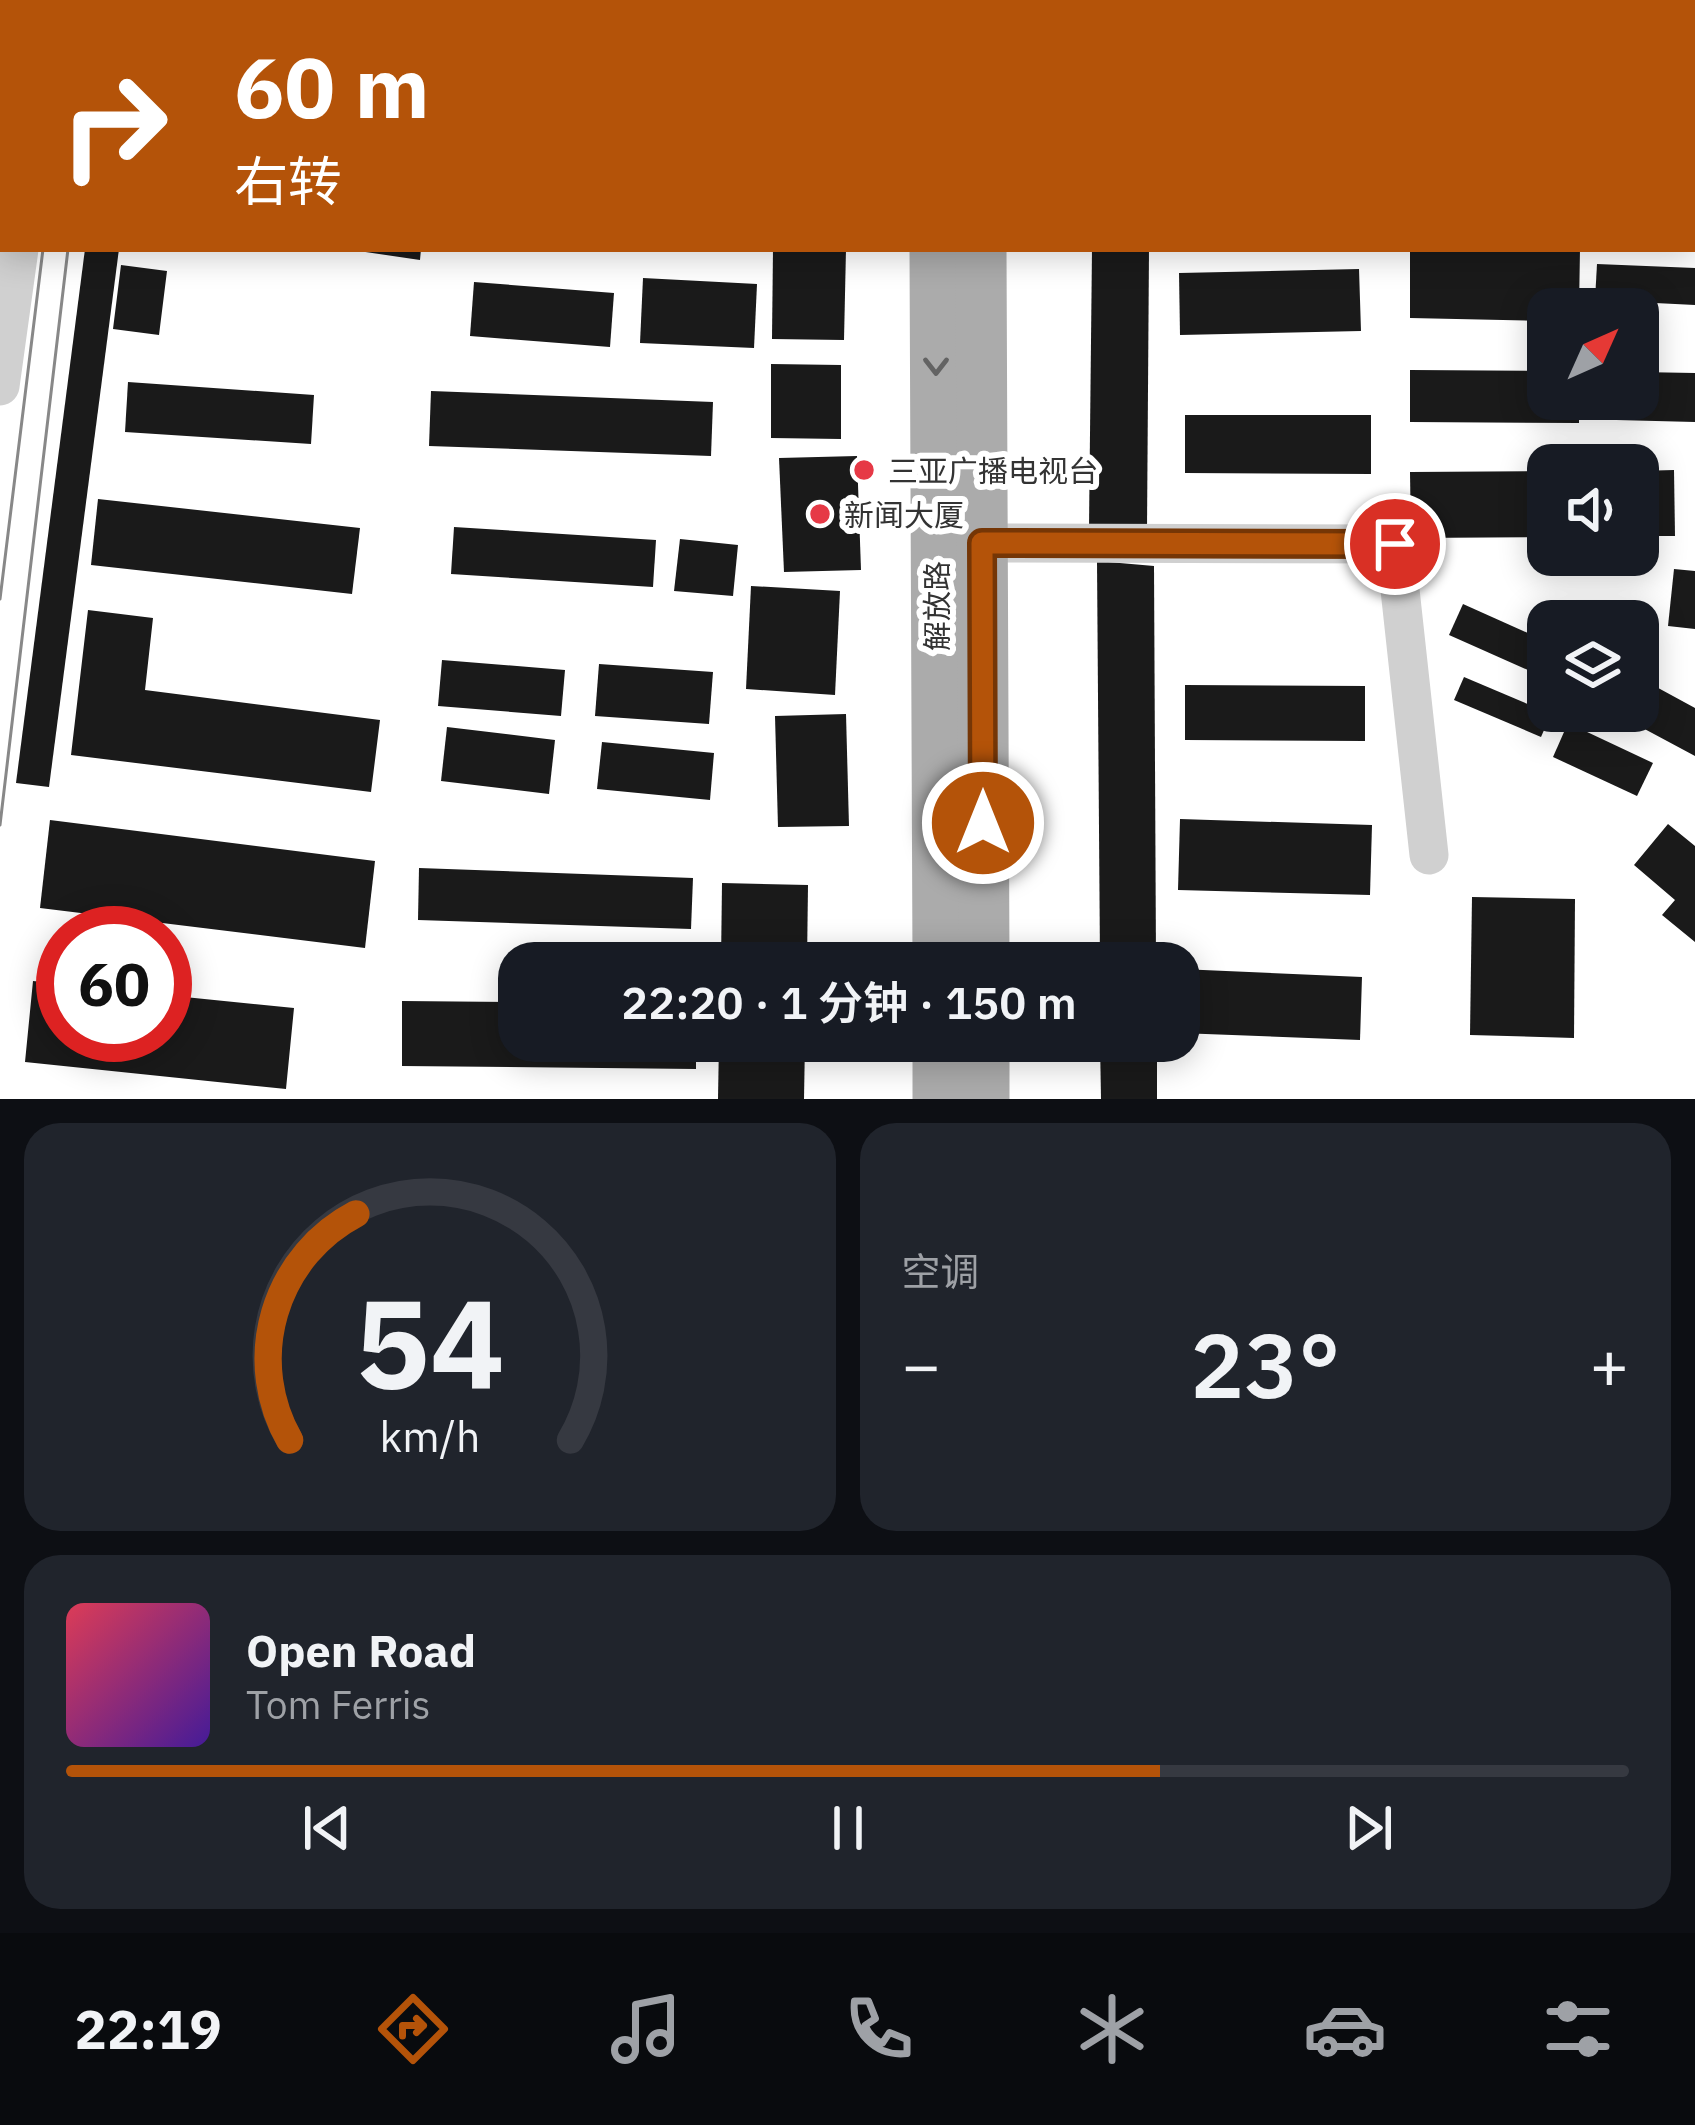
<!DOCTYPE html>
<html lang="zh">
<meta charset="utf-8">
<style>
body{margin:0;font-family:"IBM Plex Sans","Noto Sans SC",sans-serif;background:#20242c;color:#f1f3f6;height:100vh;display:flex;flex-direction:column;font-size:45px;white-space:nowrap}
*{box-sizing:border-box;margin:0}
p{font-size:39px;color:#9ea1a6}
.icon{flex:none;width:66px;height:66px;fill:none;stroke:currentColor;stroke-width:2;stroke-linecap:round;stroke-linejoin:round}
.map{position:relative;height:1099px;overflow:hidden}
.sheet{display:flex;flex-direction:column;gap:24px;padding:24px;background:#0d0f14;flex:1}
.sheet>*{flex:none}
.top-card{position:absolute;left:0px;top:0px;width:1695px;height:252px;box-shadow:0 6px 30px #0003;background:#b45309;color:#fff;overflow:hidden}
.needle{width:78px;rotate:45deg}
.tools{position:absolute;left:1527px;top:288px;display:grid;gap:24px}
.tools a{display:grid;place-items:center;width:132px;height:132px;border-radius:24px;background:#171b24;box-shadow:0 6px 30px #0003;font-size:60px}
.speed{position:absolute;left:36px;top:906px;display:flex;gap:24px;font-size:60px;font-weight:700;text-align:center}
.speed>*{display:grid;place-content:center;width:156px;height:156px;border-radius:50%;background:#171b24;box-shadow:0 6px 30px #0003;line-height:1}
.speed .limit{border:18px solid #d22;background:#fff;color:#111}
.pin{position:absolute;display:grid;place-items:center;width:102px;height:102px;color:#fff;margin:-51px;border:6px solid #fff;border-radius:50%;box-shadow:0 3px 12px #0007}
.me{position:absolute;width:132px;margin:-66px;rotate:0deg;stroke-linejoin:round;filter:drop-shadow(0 0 9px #0008)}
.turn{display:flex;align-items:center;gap:42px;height:252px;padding:0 36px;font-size:54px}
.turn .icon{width:156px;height:156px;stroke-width:2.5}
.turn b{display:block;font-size:84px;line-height:102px}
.big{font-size:90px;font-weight:600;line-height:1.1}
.sheet .widget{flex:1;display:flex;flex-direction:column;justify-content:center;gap:18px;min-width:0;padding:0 42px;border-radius:36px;background:#20242c}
.sheet .dial{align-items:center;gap:0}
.dial svg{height:312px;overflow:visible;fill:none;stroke:#363941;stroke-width:7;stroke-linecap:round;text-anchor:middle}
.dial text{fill:#f1f3f6;stroke:none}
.song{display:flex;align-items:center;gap:36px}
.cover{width:144px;height:144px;border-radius:18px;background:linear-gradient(135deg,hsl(350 70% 55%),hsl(260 70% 35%))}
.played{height:12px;border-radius:6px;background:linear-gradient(90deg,#b45309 70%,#363941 70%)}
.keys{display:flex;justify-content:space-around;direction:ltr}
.heat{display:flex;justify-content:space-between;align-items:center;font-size:66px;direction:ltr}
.sheet .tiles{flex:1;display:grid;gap:24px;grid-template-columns:1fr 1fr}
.widget:last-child{grid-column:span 2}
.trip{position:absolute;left:498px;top:942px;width:702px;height:120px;border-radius:36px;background:#171b24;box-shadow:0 6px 30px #0003;font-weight:600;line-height:120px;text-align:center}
.tab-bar{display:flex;height:192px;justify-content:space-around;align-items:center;background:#090b0e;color:#9ea1a6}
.tab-bar .icon{width:84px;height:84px}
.tab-bar .active{color:#b45309}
.tab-bar b{font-size:54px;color:#f1f3f6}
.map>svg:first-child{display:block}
.building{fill:#1a1a1a}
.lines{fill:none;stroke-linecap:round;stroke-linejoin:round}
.minor{stroke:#d0d0d0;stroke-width:39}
.major{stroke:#ababab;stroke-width:51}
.tram{stroke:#888;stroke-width:3}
.oneway{stroke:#636363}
.route-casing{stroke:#753606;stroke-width:30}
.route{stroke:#b45309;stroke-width:21}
.poi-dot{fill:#e63946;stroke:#fff;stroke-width:4.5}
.labels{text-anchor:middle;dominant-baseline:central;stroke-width:12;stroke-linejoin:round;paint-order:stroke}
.poi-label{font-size:30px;fill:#333;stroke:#fff;text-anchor:start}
.street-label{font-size:30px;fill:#333;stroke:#fff}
</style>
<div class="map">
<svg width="1695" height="1099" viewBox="0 0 1695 1099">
<rect width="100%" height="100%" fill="#fff"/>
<g class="building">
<path d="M 85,249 L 119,249 L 49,787 L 16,783 Z"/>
<path d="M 345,249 L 421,249 L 420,260 Z"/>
<path d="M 773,249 L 846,249 L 844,340 L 772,339 Z"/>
<path d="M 1092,249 L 1149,249 L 1147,529 L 1089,528 Z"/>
<path d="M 1410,249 L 1580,249 L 1579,309 L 1548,309 L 1548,321 L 1410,318 Z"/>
<path d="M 1597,264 L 1695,268 L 1695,305 L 1595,300 Z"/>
<path d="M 121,265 L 167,271 L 159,335 L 113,329 Z"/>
<path d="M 1359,269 L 1361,331 L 1180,335 L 1179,273 Z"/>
<path d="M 643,278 L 757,284 L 754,348 L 640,343 Z"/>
<path d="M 474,282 L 614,293 L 610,347 L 470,336 Z"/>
<path d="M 771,364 L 841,365 L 841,439 L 771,438 Z"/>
<path d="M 1410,370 L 1548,371 L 1548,399 L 1579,399 L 1579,423 L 1410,422 Z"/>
<path d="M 1638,372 L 1695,373 L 1695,422 L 1616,420 L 1616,399 L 1638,399 Z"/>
<path d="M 128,382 L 314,395 L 311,444 L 125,432 Z"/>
<path d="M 431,391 L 713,402 L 711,456 L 429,446 Z"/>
<path d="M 1185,415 L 1371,415 L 1371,474 L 1185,473 Z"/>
<path d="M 857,456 L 861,570 L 784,572 L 779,458 Z"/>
<path d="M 1674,470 L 1675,536 L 1638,536 L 1638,471 Z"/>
<path d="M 1548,471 L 1548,537 L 1411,538 L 1410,472 Z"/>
<path d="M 98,499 L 360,528 L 352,594 L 91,565 Z"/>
<path d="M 454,527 L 656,540 L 653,587 L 451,574 Z"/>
<path d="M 680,539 L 738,545 L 733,596 L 674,591 Z"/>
<path d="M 1097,561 L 1154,566 L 1156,963 L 1100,963 Z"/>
<path d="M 1674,569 L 1695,571 L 1695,629 L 1668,626 Z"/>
<path d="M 751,586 L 840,591 L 835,695 L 746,689 Z"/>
<path d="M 1463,604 L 1548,642 L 1548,679 L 1449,635 Z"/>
<path d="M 88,610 L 153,618 L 145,690 L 380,720 L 371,792 L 71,755 Z"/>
<path d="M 442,660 L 565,670 L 561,716 L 438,706 Z"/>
<path d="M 599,664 L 713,672 L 709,724 L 595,716 Z"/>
<path d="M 1464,677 L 1551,714 L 1541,737 L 1454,700 Z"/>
<path d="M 1638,677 L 1695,708 L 1695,756 L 1611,711 L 1638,711 Z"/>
<path d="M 1185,685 L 1365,686 L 1365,741 L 1185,740 Z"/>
<path d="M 846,714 L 849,826 L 778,827 L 775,716 Z"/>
<path d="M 1568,723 L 1653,763 L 1637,796 L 1553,757 Z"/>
<path d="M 447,727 L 555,740 L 549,794 L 441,781 Z"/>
<path d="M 602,742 L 714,753 L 710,800 L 597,789 Z"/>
<path d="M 1180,819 L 1372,825 L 1370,895 L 1178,890 Z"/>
<path d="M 50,820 L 375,861 L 365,948 L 40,908 Z"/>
<path d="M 1668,824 L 1695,846 L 1695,942 L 1662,915 L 1675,900 L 1634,865 Z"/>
<path d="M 419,868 L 693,878 L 691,929 L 418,920 Z"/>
<path d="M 722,883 L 808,885 L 807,963 L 721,963 Z"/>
<path d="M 1472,897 L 1575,899 L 1574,1038 L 1470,1035 Z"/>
<path d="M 1180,969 L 1362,977 L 1360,1040 L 1179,1033 Z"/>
<path d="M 33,981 L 63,984 L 63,1035 L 165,1035 L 165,995 L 294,1008 L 286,1089 L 25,1062 Z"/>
<path d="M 402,1001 L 519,1002 L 519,1041 L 696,1041 L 696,1069 L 402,1066 Z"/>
<path d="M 719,1041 L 805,1041 L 804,1099 L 718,1099 Z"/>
<path d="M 1100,1041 L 1157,1041 L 1157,1099 L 1101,1099 Z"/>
</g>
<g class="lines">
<g class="minor">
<path d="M 52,3 L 53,0"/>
<path d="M 0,386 L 19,249"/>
<path d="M 982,543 L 1395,544 L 1429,855"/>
</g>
<g class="major">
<path d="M 934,0 L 934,3"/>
<path d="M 981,0 L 981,3"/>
<path d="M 935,249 L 938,963"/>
<path d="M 981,249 L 984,963"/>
<path d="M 938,1041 L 938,1099"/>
<path d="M 984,1041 L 984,1099"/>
</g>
<g class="tram">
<path d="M 74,3 L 75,0"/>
<path d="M 101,3 L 101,0"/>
<path d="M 0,599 L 43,249"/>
<path d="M 0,825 L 68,249"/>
</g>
</g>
<defs><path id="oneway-chevron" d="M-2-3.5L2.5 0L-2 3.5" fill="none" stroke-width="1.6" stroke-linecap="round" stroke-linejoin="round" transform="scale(3)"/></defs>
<use class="oneway" href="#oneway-chevron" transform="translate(936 366) rotate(90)"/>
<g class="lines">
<g class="route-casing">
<path id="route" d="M 983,823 L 982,543 L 1395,544"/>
</g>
<use href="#route" class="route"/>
</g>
<g class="poi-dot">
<circle cx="864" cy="470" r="12"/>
<circle cx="820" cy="514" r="12"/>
</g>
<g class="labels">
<g class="poi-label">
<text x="888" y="470">三亚广播电视台</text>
<text x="844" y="514">新闻大厦</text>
</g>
<g class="street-label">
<text transform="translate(936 606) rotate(-90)">解放路</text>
</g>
</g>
</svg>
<div class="tools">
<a><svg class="needle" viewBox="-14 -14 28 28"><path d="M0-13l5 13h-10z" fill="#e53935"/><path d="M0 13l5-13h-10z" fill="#9ea1a6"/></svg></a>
<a><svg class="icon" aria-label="sound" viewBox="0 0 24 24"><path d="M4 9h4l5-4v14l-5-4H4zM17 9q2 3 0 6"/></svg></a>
<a><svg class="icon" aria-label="layers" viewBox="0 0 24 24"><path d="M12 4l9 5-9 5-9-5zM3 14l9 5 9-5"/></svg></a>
</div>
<div class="speed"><div class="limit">60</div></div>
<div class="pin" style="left:1395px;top:544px;background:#d93025"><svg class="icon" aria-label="arrive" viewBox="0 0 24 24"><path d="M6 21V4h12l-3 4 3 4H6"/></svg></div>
<svg class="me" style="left:983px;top:823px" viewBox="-20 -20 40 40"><circle r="17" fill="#b45309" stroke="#fff" stroke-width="3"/><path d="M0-11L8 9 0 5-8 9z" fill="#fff"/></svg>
<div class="trip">22:20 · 1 分钟 · 150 m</div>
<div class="top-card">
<div class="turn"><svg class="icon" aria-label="right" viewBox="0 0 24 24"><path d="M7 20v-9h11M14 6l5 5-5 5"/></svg><div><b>60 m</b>右转</div></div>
</div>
</div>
<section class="sheet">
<div class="tiles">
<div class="widget dial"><svg viewBox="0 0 100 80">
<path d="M14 69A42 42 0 1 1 86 69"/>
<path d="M14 69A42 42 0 0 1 31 11" stroke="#b45309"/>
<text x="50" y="56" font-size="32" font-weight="700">54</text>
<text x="50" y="72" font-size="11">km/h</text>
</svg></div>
<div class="widget"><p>空调</p>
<div class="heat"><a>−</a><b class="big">23°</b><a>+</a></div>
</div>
<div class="widget">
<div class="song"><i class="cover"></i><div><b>Open Road</b><p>Tom Ferris</p></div></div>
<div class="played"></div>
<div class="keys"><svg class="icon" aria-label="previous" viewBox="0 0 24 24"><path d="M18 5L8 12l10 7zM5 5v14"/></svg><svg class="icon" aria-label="pause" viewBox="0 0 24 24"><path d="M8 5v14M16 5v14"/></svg><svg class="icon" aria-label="next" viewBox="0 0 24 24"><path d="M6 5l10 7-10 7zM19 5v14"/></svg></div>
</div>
</div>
</section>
<nav class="tab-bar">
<b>22:19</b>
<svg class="icon active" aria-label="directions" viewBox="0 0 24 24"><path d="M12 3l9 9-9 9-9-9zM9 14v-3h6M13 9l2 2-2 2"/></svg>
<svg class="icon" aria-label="music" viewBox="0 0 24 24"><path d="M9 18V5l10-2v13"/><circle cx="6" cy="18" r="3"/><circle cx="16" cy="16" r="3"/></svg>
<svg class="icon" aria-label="phone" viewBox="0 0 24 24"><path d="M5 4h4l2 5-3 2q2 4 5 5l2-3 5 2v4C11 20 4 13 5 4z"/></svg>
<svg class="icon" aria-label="climate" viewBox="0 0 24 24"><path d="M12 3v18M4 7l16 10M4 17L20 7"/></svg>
<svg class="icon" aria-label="car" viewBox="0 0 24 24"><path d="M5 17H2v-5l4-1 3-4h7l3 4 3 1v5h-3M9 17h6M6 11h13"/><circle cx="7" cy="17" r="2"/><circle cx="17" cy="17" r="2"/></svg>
<svg class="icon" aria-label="filters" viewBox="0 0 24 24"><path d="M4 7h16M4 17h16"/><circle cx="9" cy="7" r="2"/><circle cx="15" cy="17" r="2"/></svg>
</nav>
